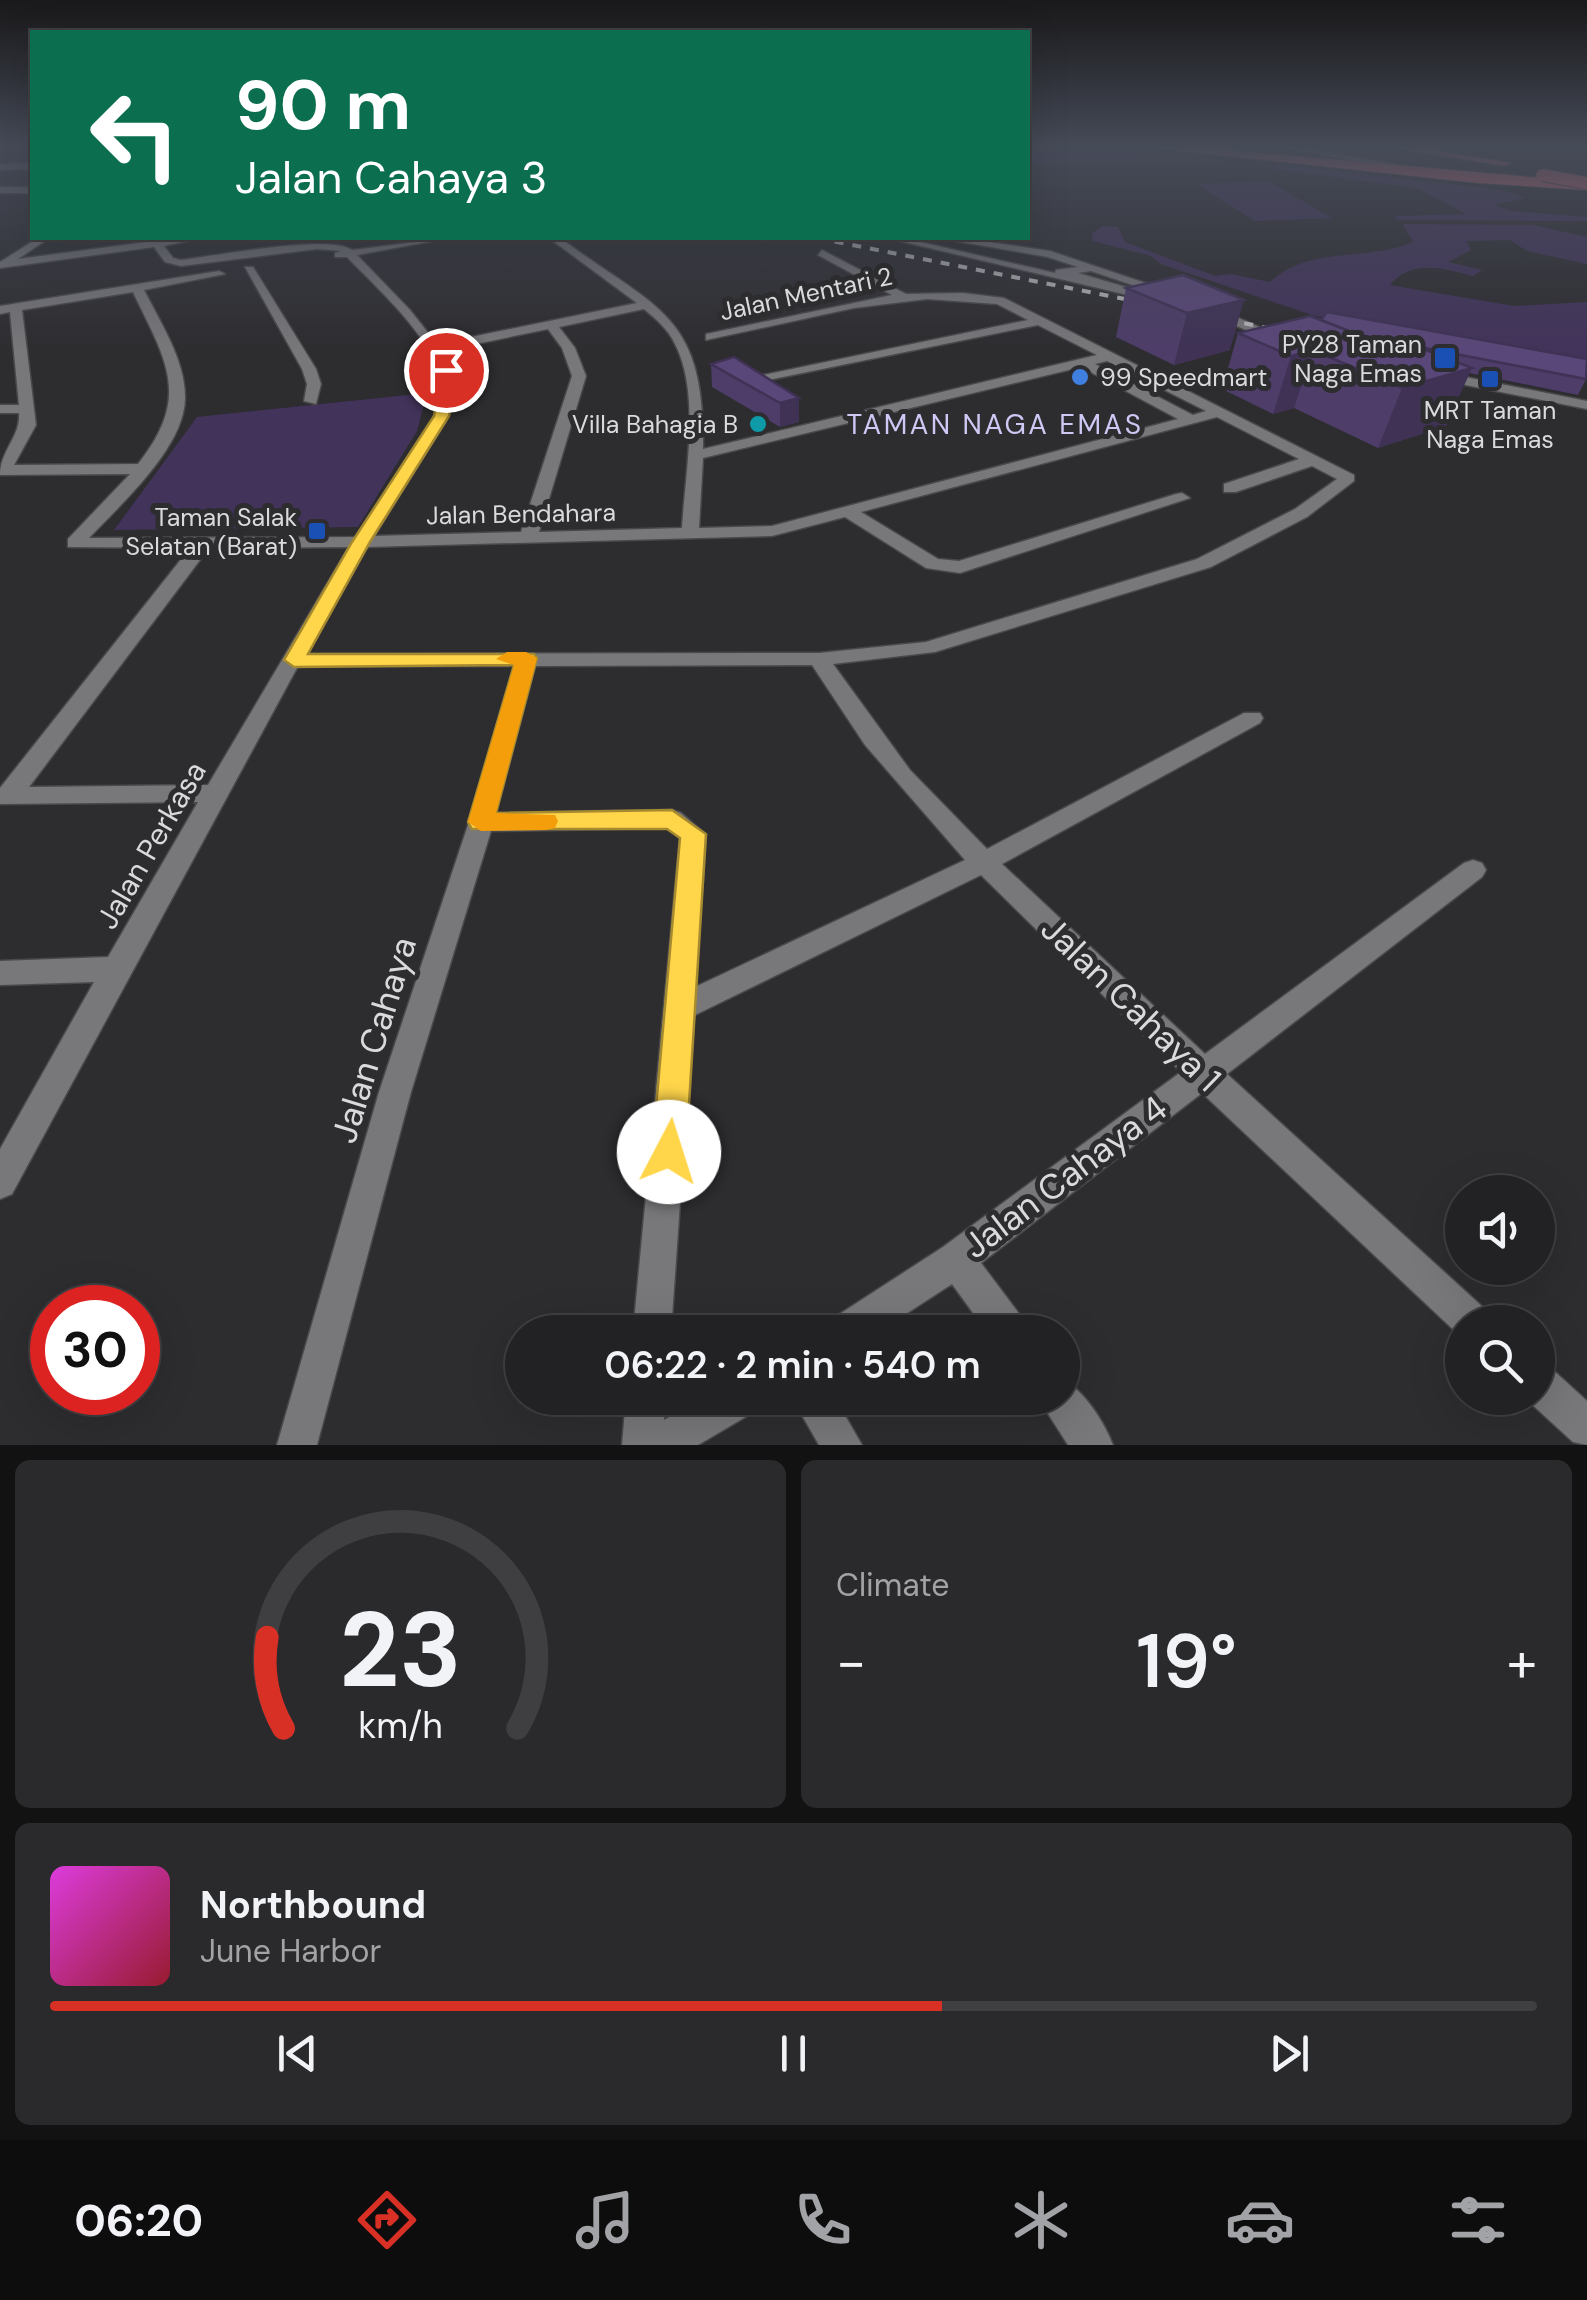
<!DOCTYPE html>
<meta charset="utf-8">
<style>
body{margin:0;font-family:"DM Sans",sans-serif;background:#2a292b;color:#f1f3f6;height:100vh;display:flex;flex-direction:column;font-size:38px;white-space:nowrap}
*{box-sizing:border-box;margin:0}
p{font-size:32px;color:#a2a3a6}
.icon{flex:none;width:55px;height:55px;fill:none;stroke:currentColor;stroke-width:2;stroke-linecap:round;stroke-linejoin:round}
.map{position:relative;height:1445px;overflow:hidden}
.details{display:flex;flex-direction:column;gap:15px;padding:15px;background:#131213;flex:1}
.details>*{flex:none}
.hud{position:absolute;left:30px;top:30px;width:1000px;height:210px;border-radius:0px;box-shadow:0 10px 40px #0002,0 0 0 2px #3f3e41;background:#0b6e4f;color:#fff;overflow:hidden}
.controls{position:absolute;left:1445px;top:1175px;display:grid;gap:20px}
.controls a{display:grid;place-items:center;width:110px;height:110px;border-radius:50%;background:#222123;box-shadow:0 10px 40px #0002,0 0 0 2px #3f3e41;font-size:50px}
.speed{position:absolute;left:30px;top:1285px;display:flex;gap:20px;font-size:50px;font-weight:700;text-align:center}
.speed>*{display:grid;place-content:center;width:130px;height:130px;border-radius:50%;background:#222123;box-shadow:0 10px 40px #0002,0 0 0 2px #3f3e41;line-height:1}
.speed .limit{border:15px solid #d22;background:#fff;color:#111}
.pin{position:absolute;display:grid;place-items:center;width:85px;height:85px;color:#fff;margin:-42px;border:5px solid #fff;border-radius:50%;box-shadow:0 2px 10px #0007}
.me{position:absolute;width:110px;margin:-55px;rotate:5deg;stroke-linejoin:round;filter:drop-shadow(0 0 8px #0008)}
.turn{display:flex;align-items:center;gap:35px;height:210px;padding:0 40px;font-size:45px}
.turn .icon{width:130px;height:130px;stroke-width:2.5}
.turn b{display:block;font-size:70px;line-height:85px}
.big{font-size:75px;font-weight:600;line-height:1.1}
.details .widget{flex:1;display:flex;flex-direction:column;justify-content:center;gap:15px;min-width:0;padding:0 35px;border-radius:15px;background:#2a292b}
.details .dial{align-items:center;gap:0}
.dial svg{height:260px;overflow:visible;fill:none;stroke:#3f3e41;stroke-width:7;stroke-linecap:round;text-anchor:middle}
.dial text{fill:#f1f3f6;stroke:none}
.song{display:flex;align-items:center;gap:30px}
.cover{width:120px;height:120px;border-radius:15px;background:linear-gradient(135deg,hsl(300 70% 55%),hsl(350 70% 35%))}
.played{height:10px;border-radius:5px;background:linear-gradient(90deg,#d93025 60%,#3f3e41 60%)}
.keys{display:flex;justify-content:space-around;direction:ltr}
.heat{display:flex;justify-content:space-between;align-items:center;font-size:55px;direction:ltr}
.details .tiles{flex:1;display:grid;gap:15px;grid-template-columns:1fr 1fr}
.widget:last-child{grid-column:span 2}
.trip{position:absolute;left:505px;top:1315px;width:575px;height:100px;border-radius:50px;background:#222123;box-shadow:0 10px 40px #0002,0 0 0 2px #3f3e41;font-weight:600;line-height:100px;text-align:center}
.dock{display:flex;height:160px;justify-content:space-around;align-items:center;background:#0e0d0e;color:#a2a3a6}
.dock .icon{width:70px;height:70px}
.dock .on{color:#d93025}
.dock b{font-size:45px;color:#f1f3f6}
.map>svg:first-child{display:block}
.green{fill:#42335a}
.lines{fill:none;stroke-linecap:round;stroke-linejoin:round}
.minor-casing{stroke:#49484a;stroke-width:3}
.motorway-casing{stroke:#49484a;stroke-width:2}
.minor{fill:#78777a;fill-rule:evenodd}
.motorway{fill:#de6676;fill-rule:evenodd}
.rail{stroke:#b6b6b8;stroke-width:4;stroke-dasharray:9 9;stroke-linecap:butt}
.motorway-bridge-casing{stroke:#49484a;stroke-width:14;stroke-linecap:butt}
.motorway-bridge{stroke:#de6676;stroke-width:12}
.wall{fill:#4d3d68}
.shaded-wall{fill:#3f3255}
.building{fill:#5a4779;stroke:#3f3255;stroke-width:2.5}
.route{fill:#ffd54a;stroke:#a68a30;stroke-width:2.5}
.slow{fill:#f59e0b}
.transit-dot{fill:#1a4fb4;stroke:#2d2c2f;stroke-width:4}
.shop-dot{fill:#3f7fe0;stroke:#2d2c2f;stroke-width:4}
.culture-dot{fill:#0f9aa8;stroke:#2d2c2f;stroke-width:4}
.labels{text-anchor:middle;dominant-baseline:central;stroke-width:10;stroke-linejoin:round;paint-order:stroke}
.far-street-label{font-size:25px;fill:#dadadc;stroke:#2d2c2f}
.far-poi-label{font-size:25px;fill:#dadadc;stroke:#2d2c2f;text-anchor:end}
.far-neighbourhood-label{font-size:28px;letter-spacing:2.5px;fill:#cdc9f4;stroke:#2d2c2f}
.street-label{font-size:30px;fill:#dadadc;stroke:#2d2c2f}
.near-street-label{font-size:35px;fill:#dadadc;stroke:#2d2c2f}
</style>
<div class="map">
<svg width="1587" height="1445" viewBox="0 0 1587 1445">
<rect width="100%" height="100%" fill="#2d2c2f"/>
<g class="green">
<path d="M 1028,151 L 1228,161 L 1028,164 Z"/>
<path d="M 1277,164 L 1501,190 L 1526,198 L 1494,205 L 1511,211 L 1587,217 L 1587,221 L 1398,220 L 1394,216 L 1466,214 L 1417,188 L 1273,169 Z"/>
<path d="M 1268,181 L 1332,218 L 1255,221 L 1197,184 Z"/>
<path d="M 1403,224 L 1533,225 L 1587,237 L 1587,264 L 1527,251 L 1510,240 L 1466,241 L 1471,250 L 1448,262 L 1482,270 L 1473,276 C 1445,268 1411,259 1390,285 L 1514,306 L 1587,302 L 1587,360 L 1315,316 L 1161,264 L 1151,256 L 1093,241 L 1092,234 L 1102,226 L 1118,227 L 1125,242 L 1215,276 L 1231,274 L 1270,282 C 1310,245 1366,262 1413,242 Z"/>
<path d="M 427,393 L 417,431 L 358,527 L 114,530 L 197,417 Z"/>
</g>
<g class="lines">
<g class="minor-casing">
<g id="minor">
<path d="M 1280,147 L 1301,147 L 1402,166 L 1398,169 Z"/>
<path d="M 32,163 L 32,169 L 0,170 L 0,164 Z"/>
<rect x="0" y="187" width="32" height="6"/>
<path d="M 38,238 L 49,238 L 18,259 L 177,238 L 201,238 L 164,246 L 173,258 L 181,260 C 213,256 330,234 352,250 L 449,238 L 357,255 L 410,310 L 437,344 L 637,303 L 549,238 L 560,238 C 657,310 705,312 703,449 L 1097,355 L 1038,325 L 749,384 L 747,381 L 754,377 L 1028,320 L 997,304 L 927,299 L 854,308 L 706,340 L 706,334 L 711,333 L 892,295 L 818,255 L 822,250 L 906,294 L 963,293 L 1004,298 L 1354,475 L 1354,481 L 1307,517 L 1211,567 L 935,652 L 833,664 L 910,770 L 987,849 L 1244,713 L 1260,713 L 1263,718 L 1260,723 L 1002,864 L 1205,1054 L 1464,863 L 1473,860 L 1482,863 L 1486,870 L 1482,877 L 1227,1074 L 1485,1309 L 1491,1322 L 1462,1322 L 1462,1337 L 1459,1335 L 1202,1093 L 981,1263 L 1023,1319 L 1029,1332 L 987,1332 L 952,1284 L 878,1332 L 826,1332 L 832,1319 L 943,1247 L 1181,1072 L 981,875 L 693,1016 L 671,1332 L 633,1332 L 680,838 L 667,828 L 491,831 L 411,1092 L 317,1445 L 277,1445 L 379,1092 L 469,822 L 514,666 L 298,666 L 12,1194 L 0,1199 L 0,1149 L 94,982 L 0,985 L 0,961 L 108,957 L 198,802 L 0,804 L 0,788 L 190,548 L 68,547 L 68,539 L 130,474 L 0,475 C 0,451 21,436 19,413 L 0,413 L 0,405 L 19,405 L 10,312 L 0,314 L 0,306 L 219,271 L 225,274 L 144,290 C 160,322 186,361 185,399 C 184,448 121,504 89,538 L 356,537 C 381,499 446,427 440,381 C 435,339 375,286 347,257 L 335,257 L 335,253 L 341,251 L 317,249 L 181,266 L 165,262 L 154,247 L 0,268 L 0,262 ZM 133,292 C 166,361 192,396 138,464 L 14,465 L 36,425 L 22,310 ZM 644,309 C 656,319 668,329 675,344 C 701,394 685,474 682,528 L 539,532 L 586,376 L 575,348 L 559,327 ZM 548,329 L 562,348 L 572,376 L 521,532 L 374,536 L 445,422 L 455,384 L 442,351 ZM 1107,361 L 1206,411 L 1193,415 L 1095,364 ZM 1081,367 L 1178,419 L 772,526 L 699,528 L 703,458 ZM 1217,417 L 1299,459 L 1224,484 L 1224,492 L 1236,492 L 1312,466 L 1337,479 L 1295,509 L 1197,559 L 926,642 L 819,653 L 306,654 L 367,547 L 772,536 L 845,517 L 926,568 L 960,573 L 1190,498 L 1182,493 L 1176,494 L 959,561 L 938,559 L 861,512 ZM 349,547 L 208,785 L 29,787 L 209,548 ZM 812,665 L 865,745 L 965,860 L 695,987 L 706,835 L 681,813 L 672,810 L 496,813 L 535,666 Z"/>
<path d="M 887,238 L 903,238 L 1055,273 L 1056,270 L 1078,267 L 1048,257 L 938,238 L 961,238 L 1050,251 L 1178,294 L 1168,297 L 1091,271 L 1078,273 L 1136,290 L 1138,292 L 1132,296 Z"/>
<path d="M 245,267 L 253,267 L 316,369 L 321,384 L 316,404 L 304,401 L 307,384 L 302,369 Z"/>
<path d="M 1206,307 L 1214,307 L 1288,340 L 1277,343 L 1206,313 Z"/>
<path d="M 1435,371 L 1587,401 L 1587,409 L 1430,378 L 1428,375 Z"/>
<path d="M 1538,1363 L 1552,1369 L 1587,1401 L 1587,1445 L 1573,1442 L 1525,1398 L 1538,1398 Z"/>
<path d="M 1062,1380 C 1084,1389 1105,1424 1113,1445 L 1068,1445 L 1038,1398 L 1062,1398 Z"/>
<path d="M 626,1398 L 665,1398 L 664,1420 L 703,1398 L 760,1398 L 754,1412 L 698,1445 L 622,1445 Z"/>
<path d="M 792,1398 L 835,1398 L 862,1445 L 819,1445 Z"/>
</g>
</g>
<g class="motorway-casing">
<g id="motorway">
<path d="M 1146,147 L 1206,148 L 1587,182 L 1587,190 L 1478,183 Z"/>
<path d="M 1389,147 L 1419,147 L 1511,163 L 1505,166 Z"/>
</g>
</g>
<use href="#minor" class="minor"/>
<use href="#motorway" class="motorway"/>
<g class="rail">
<path d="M 817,238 L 1150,304"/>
<path d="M 1209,316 L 1292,333"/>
<path d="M 1552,384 L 1587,390"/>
</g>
<g class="motorway-bridge-casing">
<path id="motorway-bridge" d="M 1542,175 L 1587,183"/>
</g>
<use href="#motorway-bridge" class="motorway-bridge"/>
</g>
<g class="wall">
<path d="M 1183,275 L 1230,350 L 1174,365 L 1116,337 L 1126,288 Z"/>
<path d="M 1321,320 L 1586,379 L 1578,395 L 1469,373 L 1446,426 L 1378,448 L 1294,408 L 1273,414 L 1222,389 L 1238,333 Z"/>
<path d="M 711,364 L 799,398 L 799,422 L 780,427 L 712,387 Z"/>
</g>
<g class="shaded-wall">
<path d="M 1244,300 L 1230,350 L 1174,365 L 1187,313 Z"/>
<path d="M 1313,350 L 1294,408 L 1273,414 L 1291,356 Z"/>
<path d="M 1472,368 L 1446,426 L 1378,448 L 1402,388 Z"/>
<path d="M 799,398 L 799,422 L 780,427 L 780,403 Z"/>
</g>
<g class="building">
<path d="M 1183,275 L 1244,300 L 1187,313 L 1126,288 Z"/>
<path d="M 1327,312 L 1587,359 L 1586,379 L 1414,346 L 1406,342 L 1402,343 L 1359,335 L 1321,320 Z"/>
<path d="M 1310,316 L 1390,347 L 1406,342 L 1472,368 L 1402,388 L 1313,350 L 1291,356 L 1238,333 Z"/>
<path d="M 734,357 L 799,398 L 780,403 L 711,364 Z"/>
</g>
<linearGradient id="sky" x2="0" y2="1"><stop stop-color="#19181a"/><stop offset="0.42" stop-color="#464b58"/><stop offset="1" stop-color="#464b58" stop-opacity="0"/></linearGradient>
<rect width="1587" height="350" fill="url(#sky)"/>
<path class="route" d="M 442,367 L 453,370 L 455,388 L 449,416 L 370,542 L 308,654 L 534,654 L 537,658 L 496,813 L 672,810 L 706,834 L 686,1152 L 681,1163 L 669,1168 L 657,1163 L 652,1152 L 680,838 L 667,829 L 472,829 L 468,822 L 514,665 L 294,667 L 284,660 L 352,542 L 434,416 Z"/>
<path class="slow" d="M 507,652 L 526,652 L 537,658 L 496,813 L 555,815 L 558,821 L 555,828 L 546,830 L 481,831 L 468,822 L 514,665 L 496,659 Z"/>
<g class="transit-dot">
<rect x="1433" y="346" width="24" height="24" rx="5"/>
<rect x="1480" y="369" width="20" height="20" rx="5"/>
<rect x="307" y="521" width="20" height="20" rx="5"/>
</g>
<circle class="shop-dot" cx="1080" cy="377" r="10"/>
<circle class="culture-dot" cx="758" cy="424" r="10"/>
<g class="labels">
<g class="far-street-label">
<text transform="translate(806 294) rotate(-12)">Jalan Mentari 2</text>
<text transform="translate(521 514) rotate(-1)">Jalan Bendahara</text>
</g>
<g class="far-poi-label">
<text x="1422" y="344">PY28 Taman<tspan x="1422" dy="29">Naga Emas</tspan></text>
<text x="1100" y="377" text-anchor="start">99 Speedmart</text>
<text x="1490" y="410" text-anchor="middle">MRT Taman<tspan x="1490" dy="29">Naga Emas</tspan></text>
<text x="738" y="424">Villa Bahagia B</text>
<text x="297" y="517">Taman Salak<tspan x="297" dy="29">Selatan (Barat)</tspan></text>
</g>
<g class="far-neighbourhood-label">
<text x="995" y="424">TAMAN NAGA EMAS</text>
</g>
<g class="street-label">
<text transform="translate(151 845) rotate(-60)">Jalan Perkasa</text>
</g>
<g class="near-street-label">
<text transform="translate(1131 1004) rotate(44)">Jalan Cahaya 1</text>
<text transform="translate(374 1040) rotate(-73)">Jalan Cahaya</text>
<text transform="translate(1065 1177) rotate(-37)">Jalan Cahaya 4</text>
</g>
</g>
</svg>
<div class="controls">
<a><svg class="icon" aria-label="sound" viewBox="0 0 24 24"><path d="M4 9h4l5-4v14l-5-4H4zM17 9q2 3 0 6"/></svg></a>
<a><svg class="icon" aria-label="search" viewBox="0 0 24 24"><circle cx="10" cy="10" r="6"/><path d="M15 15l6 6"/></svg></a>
</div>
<div class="speed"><div class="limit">30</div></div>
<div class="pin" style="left:446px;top:370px;background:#d93025"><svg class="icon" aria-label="arrive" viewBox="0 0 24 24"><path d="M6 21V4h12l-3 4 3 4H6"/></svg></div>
<svg class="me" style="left:669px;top:1152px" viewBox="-20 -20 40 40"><circle r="19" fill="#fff"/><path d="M0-13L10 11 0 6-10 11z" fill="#ffd54a"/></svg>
<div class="trip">06:22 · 2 min · 540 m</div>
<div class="hud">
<div class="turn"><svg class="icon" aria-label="left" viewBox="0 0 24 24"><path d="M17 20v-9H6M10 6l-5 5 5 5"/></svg><div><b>90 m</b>Jalan Cahaya 3</div></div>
</div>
</div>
<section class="details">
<div class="tiles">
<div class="widget dial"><svg viewBox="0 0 100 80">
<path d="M14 69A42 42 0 1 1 86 69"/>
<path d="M14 69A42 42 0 0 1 9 41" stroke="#d93025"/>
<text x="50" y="56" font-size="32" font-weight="700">23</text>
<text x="50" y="72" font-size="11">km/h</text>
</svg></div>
<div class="widget"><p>Climate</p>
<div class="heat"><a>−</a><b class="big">19°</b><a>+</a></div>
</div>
<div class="widget">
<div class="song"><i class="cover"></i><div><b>Northbound</b><p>June Harbor</p></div></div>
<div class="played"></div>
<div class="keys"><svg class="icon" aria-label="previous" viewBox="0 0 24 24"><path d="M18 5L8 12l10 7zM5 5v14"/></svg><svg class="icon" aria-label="pause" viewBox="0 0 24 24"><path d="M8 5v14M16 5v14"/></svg><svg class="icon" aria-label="next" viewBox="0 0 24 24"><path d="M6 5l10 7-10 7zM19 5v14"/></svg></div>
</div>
</div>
</section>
<nav class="dock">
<b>06:20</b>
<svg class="icon on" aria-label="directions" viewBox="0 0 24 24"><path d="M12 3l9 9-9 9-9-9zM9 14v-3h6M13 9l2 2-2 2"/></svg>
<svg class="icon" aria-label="music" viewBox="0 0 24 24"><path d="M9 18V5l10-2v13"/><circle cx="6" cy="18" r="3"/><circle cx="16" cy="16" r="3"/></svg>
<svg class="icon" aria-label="phone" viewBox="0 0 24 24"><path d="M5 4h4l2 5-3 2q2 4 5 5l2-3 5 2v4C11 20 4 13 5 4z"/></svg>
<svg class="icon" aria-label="climate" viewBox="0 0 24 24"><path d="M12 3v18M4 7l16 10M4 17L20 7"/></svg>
<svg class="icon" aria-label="car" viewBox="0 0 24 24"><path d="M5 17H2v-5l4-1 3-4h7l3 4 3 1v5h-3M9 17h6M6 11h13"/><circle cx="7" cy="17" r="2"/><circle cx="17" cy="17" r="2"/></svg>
<svg class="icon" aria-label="filters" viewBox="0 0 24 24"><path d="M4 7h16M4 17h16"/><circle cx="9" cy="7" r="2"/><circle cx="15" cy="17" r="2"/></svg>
</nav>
